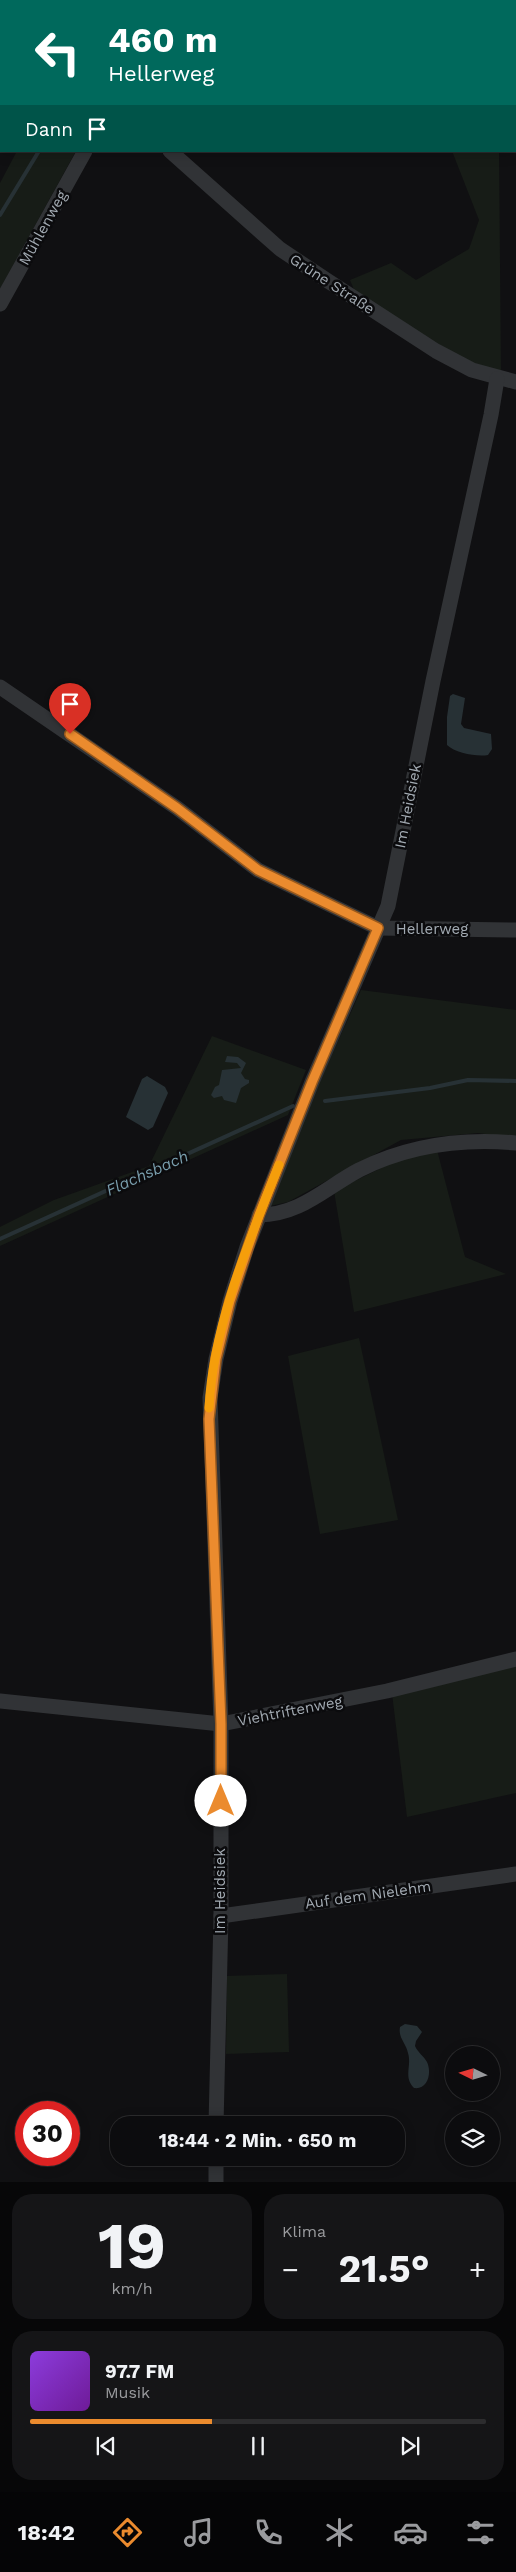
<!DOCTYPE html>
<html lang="de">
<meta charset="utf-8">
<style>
body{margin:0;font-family:"Work Sans",sans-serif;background:#151517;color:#f1f3f6;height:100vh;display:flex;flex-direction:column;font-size:19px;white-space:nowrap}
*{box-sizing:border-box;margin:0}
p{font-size:16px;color:#9a9b9e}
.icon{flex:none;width:28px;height:28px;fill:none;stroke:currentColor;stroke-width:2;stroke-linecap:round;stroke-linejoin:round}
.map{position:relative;height:2182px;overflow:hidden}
.drawer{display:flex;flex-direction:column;gap:12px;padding:12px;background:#070708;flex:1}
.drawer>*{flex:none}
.hud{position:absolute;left:0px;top:0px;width:516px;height:152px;box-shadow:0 2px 12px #0003,0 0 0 1px #2c2c2e;background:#00695c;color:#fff;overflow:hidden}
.needle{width:32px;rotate:275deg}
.buttons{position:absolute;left:445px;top:2046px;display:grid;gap:10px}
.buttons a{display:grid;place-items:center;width:55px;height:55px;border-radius:50%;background:#0c0c0e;box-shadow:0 2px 12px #0003,0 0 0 1px #2c2c2e;font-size:25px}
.speed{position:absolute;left:15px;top:2101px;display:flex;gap:10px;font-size:25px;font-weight:700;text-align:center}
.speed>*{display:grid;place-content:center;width:65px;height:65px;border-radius:50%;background:#0c0c0e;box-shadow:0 2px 12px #0003,0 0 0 1px #2c2c2e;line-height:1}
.speed .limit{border:8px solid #d22;background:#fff;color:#111}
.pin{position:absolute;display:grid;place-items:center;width:42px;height:42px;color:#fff;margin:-51px -21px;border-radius:50% 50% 50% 0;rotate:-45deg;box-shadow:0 0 5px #0007}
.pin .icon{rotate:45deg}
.me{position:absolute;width:55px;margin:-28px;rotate:0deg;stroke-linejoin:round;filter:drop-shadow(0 0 4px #0008)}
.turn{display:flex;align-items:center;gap:18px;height:105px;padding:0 25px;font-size:22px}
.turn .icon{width:65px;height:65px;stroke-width:2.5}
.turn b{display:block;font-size:35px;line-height:42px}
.then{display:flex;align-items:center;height:48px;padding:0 25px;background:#0003;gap:10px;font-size:19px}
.big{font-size:38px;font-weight:700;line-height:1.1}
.drawer .card{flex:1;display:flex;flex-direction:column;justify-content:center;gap:8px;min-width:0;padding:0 18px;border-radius:20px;background:#151517}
.drawer .dial{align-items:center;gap:0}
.dial b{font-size:65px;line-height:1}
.song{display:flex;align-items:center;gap:15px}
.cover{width:60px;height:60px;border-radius:8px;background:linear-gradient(135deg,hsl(270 70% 55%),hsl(280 70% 35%))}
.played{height:5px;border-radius:2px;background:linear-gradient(90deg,#eb8b2e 40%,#2c2c2e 40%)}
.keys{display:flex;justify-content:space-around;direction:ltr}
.heat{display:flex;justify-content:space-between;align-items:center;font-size:28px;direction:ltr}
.drawer .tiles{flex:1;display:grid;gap:12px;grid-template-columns:1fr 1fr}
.card:last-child{grid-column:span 2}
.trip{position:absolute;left:110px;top:2116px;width:295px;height:50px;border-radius:20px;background:#0c0c0e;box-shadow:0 2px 12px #0003,0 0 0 1px #2c2c2e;font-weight:700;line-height:50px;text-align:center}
.tabs{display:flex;height:80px;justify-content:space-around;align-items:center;background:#050506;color:#9a9b9e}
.tabs .icon{width:35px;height:35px}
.tabs .on{color:#eb8b2e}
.tabs b{font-size:22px;color:#f1f3f6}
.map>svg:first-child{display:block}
.green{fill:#171c17}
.water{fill:#273135}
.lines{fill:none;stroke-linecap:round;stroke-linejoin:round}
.stream{stroke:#273135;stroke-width:4}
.minor{stroke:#313336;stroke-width:15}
.route-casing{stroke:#995a1e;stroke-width:12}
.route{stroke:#eb8b2e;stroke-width:9}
.slow{stroke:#f59e0b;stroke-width:9}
.labels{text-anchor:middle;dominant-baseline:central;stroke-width:5;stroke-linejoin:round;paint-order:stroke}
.street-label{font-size:15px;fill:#a2aab2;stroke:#0b0b0d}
.water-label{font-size:16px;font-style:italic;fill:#799ead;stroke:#0b0b0d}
</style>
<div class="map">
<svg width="516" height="2182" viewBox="0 0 516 2182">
<rect width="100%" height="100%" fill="#101012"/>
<g class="green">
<path d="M 393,0 L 491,0 L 491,1 L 394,1 Z"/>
<rect x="515" y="19" width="1" height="104"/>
<path d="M 17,151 L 76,151 L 0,289 L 0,183 Z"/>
<path d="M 452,151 L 499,151 L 501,375 L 474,366 L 355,292 L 350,280 L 391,263 L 416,280 L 469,249 L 479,220 Z"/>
<path d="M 361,990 L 516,1010 L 516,1138 L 478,1133 L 401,1140 L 288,1202 L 270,1206 L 296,1134 Z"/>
<path d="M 212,1036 L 306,1070 L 288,1115 L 0,1246 L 0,1227 L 54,1200 L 149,1166 Z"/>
<path d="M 437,1150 L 465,1257 L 506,1274 L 354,1312 L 334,1191 L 410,1154 Z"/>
<path d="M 359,1338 L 398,1520 L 320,1534 L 288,1356 Z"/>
<path d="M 516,1664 L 516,1793 L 407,1817 L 392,1693 Z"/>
<path d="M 287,1974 L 289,2052 L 226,2054 L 227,1976 Z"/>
</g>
<g class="water">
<path d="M 453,694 L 465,698 L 461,724 L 464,728 L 491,734 L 492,749 L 488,755 C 477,757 455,753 447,745 L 447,717 L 450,696 Z"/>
<path d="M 227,1056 L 238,1057 L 246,1063 L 241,1073 L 245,1079 L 249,1080 L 249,1083 L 241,1088 L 236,1103 L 224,1100 L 222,1096 L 214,1098 L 211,1095 L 215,1087 L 219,1085 L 222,1070 L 241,1068 L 237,1063 L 225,1062 Z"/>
<path d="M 147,1076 L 165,1087 L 168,1093 L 153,1127 L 148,1130 L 126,1117 L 142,1079 Z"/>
<path d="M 405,2024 L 417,2026 L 422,2032 L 416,2041 L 415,2046 C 418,2053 424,2056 427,2062 C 432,2073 428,2090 414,2088 C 403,2077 412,2066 408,2053 C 406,2043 398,2038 400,2027 Z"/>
</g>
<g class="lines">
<g class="stream">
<path d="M 0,215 L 39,151"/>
<path d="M 325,1101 L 430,1088 L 468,1080 L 516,1081"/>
<path d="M 0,1239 L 293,1106"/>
</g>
<g class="minor">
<path d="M 88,0 L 88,1"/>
<path d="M 170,151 L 280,249 L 328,281 L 436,351 L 472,370 L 516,382"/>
<path d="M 0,304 L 85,151"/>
<path d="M 0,687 L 177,808 L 258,870 L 378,928 L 516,930"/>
<path d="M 259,1215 C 300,1215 325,1188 359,1170 C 409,1145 461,1138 516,1143"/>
<path d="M 0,1701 L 221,1724 L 387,1691 L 516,1659"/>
<path d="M 221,1916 L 516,1874"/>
<path d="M 216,2125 L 221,1916 L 221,1724 L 210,1398 L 216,1359 L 230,1301 L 247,1247 L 312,1082 L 388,906 L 433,681 L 491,415 L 497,379"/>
<path d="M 216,2182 L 216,2158"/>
</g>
</g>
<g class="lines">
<g class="route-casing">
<path id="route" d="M 70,734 L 177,808 L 258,870 L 378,928 L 312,1082 L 259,1215 L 230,1301 L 216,1359 L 209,1419 L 221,1724 L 221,1801"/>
</g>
<use href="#route" class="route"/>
<path class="slow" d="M 209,1408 C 213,1326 249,1241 279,1165"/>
</g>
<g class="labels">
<g class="street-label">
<text transform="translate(43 228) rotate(-61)">Mühlenweg</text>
<text transform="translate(332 284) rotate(33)">Grüne Straße</text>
<text transform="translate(408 806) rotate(-79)">Im Heidsiek</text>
<text x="432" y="929">Hellerweg</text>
<text transform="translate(290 1711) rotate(-11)">Viehtriftenweg</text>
<text transform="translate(220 1891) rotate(-90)">Im Heidsiek</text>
<text transform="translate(368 1895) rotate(-8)">Auf dem Nielehm</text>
</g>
<g class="water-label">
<text transform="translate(147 1173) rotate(-24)">Flachsbach</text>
</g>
</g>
</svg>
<div class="buttons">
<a><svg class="needle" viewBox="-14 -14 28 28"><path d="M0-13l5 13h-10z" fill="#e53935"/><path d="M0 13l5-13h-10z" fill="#9a9b9e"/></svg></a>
<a><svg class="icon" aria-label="layers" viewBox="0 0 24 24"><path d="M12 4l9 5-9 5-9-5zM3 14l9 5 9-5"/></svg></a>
</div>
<div class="speed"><div class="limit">30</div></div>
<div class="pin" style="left:70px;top:734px;background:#d93025"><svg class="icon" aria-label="arrive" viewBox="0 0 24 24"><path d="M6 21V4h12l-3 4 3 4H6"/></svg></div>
<svg class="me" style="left:221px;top:1801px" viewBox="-20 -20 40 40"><circle r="19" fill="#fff"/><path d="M0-13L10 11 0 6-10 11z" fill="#eb8b2e"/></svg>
<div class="trip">18:44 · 2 Min. · 650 m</div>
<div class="hud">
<div class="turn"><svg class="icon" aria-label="left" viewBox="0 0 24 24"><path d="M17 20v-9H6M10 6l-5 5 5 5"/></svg><div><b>460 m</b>Hellerweg</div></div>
<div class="then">Dann<svg class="icon" aria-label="arrive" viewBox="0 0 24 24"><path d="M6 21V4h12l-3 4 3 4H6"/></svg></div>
</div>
</div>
<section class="drawer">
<div class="tiles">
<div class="card dial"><b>19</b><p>km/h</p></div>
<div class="card"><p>Klima</p>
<div class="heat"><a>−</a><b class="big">21.5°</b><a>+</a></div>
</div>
<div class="card">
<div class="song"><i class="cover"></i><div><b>97.7 FM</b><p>Musik</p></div></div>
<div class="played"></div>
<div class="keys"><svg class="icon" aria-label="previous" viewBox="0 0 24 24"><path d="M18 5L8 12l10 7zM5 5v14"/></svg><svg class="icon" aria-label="pause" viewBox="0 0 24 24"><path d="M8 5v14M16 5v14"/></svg><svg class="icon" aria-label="next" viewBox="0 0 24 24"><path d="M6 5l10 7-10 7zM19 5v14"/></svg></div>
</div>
</div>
</section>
<nav class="tabs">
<b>18:42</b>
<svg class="icon on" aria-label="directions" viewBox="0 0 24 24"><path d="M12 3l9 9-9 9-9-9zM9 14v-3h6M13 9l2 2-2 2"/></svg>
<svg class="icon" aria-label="music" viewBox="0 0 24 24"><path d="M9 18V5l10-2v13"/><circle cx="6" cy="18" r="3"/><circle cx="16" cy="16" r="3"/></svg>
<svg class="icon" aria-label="phone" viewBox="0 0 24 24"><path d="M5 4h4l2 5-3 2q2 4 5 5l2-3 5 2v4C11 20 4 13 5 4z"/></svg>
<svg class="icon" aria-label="climate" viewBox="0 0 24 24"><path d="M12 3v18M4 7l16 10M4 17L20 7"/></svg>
<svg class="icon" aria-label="car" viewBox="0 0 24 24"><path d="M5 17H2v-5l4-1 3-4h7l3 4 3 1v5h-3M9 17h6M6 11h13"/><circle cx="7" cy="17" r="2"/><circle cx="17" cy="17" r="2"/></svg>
<svg class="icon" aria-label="filters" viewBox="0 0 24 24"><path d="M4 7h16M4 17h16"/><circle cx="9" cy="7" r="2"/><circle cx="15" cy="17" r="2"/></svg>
</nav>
